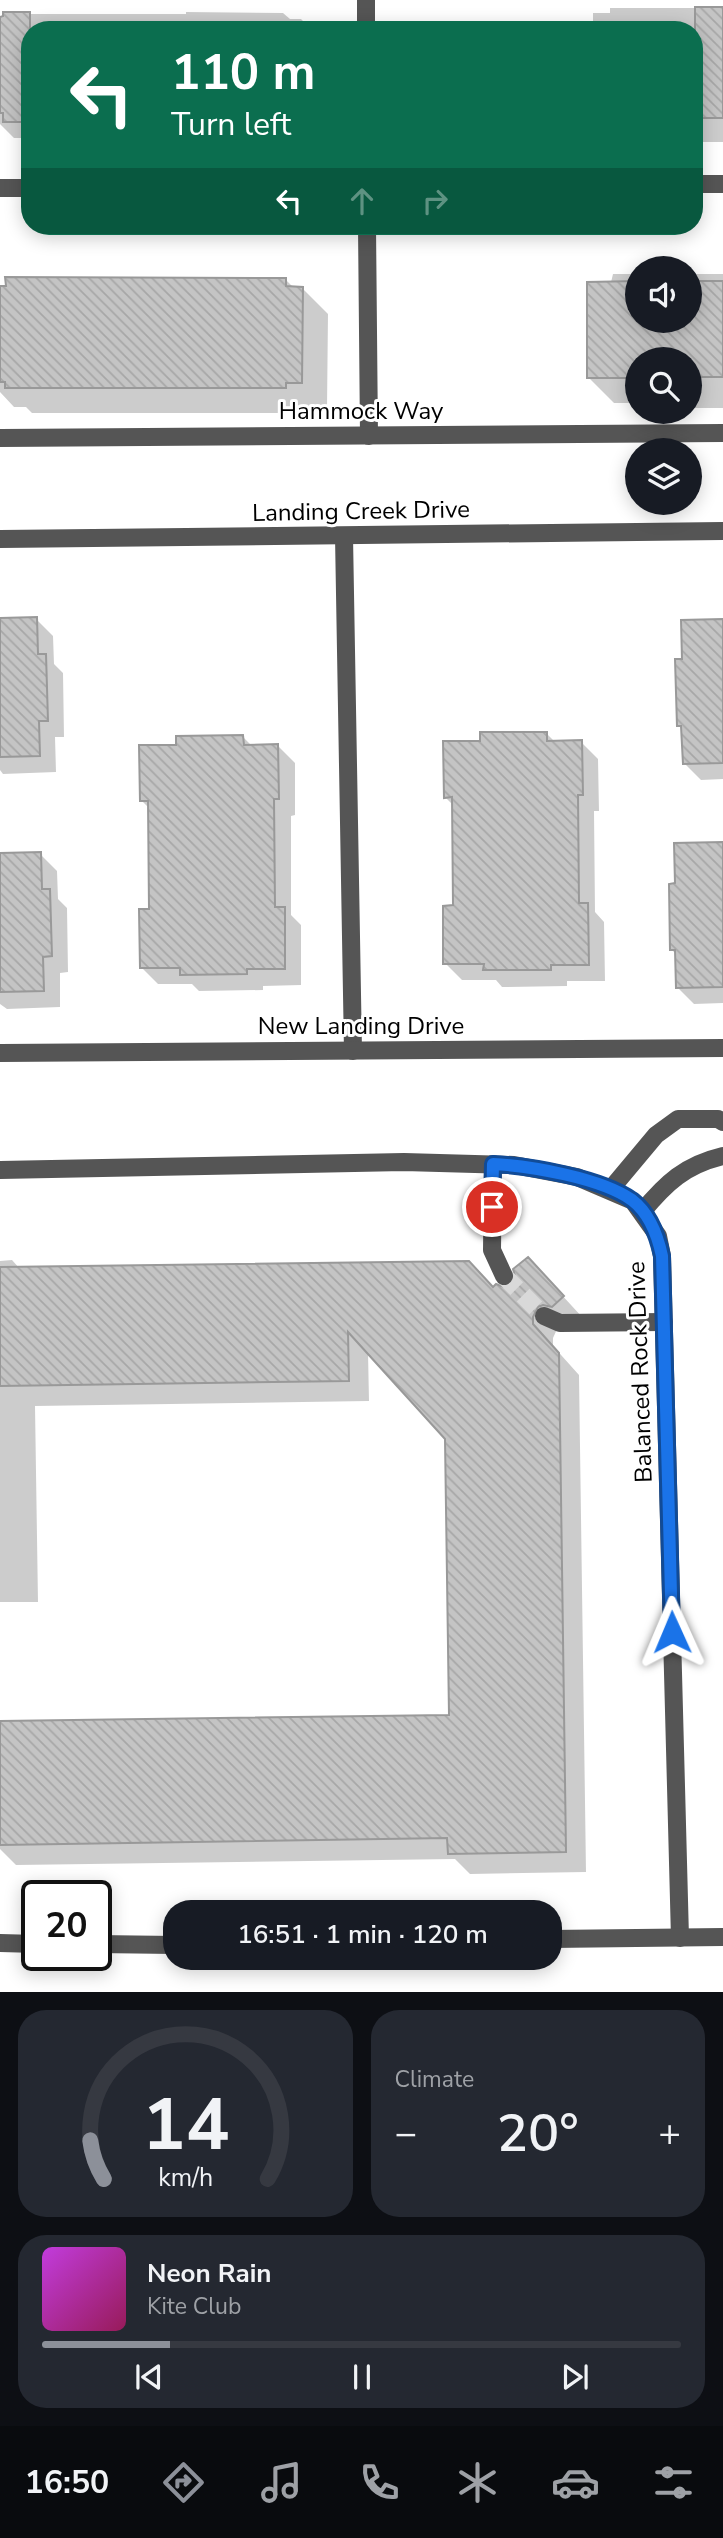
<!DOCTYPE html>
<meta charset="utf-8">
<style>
body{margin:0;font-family:"Nunito Sans",sans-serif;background:#242831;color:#f1f3f6;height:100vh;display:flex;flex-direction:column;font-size:26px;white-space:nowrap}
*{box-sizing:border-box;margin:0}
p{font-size:23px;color:#9ea1a6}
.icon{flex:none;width:38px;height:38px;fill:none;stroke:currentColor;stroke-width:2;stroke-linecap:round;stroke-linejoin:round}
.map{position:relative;height:1992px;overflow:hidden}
.drawer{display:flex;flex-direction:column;gap:18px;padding:18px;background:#0d0f14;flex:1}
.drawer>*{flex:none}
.guide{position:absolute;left:21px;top:21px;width:682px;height:214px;border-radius:28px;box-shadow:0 4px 18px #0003;background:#0b6e4f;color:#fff;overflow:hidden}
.fabs{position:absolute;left:625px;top:256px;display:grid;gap:14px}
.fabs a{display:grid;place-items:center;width:77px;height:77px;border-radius:50%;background:#171b24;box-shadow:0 4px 18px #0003;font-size:35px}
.speed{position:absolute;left:21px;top:1880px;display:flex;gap:14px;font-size:35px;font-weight:700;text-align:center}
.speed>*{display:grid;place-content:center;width:91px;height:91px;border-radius:50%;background:#171b24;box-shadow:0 4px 18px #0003;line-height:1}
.speed .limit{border:4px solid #111;border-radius:10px;background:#fff;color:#111}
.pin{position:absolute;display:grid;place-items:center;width:60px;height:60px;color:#fff;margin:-30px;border:4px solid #fff;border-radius:50%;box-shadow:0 2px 7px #0007}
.me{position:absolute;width:77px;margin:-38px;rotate:359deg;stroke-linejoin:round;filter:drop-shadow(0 0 5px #0008)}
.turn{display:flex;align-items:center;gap:24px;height:147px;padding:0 35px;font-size:32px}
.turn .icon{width:91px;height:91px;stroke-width:2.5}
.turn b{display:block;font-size:49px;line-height:60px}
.lanes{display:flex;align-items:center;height:66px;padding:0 35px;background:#0003;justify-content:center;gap:35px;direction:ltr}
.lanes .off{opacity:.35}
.big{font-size:52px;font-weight:600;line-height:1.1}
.drawer .widget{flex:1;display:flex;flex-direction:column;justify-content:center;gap:10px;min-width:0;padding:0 24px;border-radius:28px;background:#242831}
.drawer .dial{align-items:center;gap:0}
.dial svg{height:182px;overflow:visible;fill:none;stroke:#363941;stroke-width:7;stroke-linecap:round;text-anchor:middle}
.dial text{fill:#f1f3f6;stroke:none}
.song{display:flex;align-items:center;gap:21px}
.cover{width:84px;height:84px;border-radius:10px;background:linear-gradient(135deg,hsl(290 70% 55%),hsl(330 70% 35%))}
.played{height:7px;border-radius:4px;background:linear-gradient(90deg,#8c9099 20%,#363941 20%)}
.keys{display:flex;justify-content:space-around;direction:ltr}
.heat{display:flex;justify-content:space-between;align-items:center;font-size:38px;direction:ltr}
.drawer .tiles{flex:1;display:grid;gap:18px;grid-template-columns:1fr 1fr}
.widget:last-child{grid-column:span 2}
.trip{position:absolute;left:163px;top:1900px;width:399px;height:70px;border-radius:28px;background:#171b24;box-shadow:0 4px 18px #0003;font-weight:600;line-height:70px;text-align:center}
.tabs{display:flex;height:112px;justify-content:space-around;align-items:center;background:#090b0e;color:#9ea1a6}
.tabs .icon{width:49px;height:49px}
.tabs .on{color:#8c9099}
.tabs b{font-size:32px;color:#f1f3f6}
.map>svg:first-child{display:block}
.shadow{fill:#0003}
.building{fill:url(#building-back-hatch);stroke:#999;stroke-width:2}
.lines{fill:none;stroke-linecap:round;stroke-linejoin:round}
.minor-tunnel{stroke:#d9d9d9;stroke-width:18;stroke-dasharray:18 9;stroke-linecap:butt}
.minor{stroke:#555;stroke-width:18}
.route-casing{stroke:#114b97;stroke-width:18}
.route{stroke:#1a73e8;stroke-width:12}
.labels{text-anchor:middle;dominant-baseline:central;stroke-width:6;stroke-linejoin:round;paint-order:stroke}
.street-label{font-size:24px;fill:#000;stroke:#fff}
</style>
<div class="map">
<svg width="723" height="1992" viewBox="0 0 723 1992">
<defs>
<pattern id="building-back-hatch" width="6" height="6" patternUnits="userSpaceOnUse" patternTransform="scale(1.75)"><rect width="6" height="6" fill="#c4c4c4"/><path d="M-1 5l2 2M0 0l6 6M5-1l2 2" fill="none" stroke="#a7a7a7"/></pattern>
</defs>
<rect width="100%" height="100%" fill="#fff"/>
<g class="shadow">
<path d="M 610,8 L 723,8 L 723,142 L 695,142 L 695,30 L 593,30 L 593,13 L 610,13 Z"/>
<path d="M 186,12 L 283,13 L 290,19 L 301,19 L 312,30 L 30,30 L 30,146 L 22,138 L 14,138 L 0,124 L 0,18 L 4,18 L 5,14 L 186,14 Z"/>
<path d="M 613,274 L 637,274 L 637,320 L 690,320 L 690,274 L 723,274 L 723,408 L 690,408 L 690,359 L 637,359 L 637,407 L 633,403 L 614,403 L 588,377 Z"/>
<path d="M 285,279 L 294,288 L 302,288 L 328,314 L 327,408 L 311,407 L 311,413 L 32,413 L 26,407 L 14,407 L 0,392 L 0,288 Z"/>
<path d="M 36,619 L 53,636 L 54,664 L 63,673 L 64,737 L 55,737 L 56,772 L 3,774 L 0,770 L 0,620 Z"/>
<path d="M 723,620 L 723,779 L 701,780 L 684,763 L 683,730 L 678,725 L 684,661 Z"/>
<path d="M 547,734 L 555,742 L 581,742 L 598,759 L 599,811 L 594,811 L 595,912 L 604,922 L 605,981 L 567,981 L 567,986 L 502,987 L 496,980 L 462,980 L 445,963 L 455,907 L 454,806 L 445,797 L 482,742 Z"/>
<path d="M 243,737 L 252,746 L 278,746 L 295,763 L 295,815 L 291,816 L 291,915 L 301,925 L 301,985 L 263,986 L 263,990 L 199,991 L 192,984 L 158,984 L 141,967 L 151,911 L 150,809 L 141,800 L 178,746 Z"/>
<path d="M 723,844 L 723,1003 L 694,1004 L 677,987 L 677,955 L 672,950 L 677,884 Z"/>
<path d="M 40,854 L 57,871 L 58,899 L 67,908 L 68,972 L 60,973 L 60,1007 L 7,1009 L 0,1004 L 0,855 Z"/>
<path d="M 12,1260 L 20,1269 L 504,1289 L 548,1280 L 583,1318 L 558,1327 L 553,1338 L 553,1346 L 579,1375 L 586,1872 L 470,1874 L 455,1859 L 16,1865 L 0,1849 L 0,1723 L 451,1716 L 447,1439 L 368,1352 L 369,1401 L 35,1406 L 38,1602 L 0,1602 L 0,1261 Z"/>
</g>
<g class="building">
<rect x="695" y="7" width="28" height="111"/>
<path d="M 3,12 L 30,12 L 30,122 L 3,122 L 3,113 L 0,113 L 0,17 L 3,16 Z"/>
<path d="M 5,277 L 286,278 L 286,286 L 303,287 L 302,383 L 286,383 L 286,388 L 5,388 L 5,382 L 0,382 L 0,286 L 6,286 Z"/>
<path d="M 637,281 L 637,320 L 690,320 L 690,281 L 723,281 L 723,377 L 690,377 L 690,359 L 637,359 L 637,378 L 587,378 L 587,282 Z"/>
<path d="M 37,617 L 38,654 L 46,654 L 48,721 L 39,721 L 40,756 L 0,757 L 0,618 Z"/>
<path d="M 723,619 L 723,763 L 683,764 L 681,726 L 677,726 L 675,659 L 682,659 L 681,620 Z"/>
<path d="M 480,732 L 547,732 L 547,741 L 582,740 L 583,795 L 578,795 L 579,903 L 588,903 L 589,965 L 551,965 L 551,970 L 483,970 L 484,964 L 443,964 L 443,906 L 453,905 L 452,797 L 444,798 L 443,741 L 480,741 Z"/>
<path d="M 243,735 L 244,745 L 278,744 L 279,799 L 274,799 L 275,907 L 285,907 L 285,969 L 247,969 L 247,974 L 180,975 L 180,968 L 140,968 L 139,909 L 149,909 L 148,801 L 140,801 L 139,745 L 176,745 L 176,736 Z"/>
<path d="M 723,842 L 723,987 L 676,988 L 675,950 L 670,950 L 669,884 L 675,883 L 674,843 Z"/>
<path d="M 41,852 L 42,889 L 50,889 L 52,956 L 43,957 L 44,991 L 0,992 L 0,853 Z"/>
<path d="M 528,1257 L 564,1296 L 552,1307 L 543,1305 L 538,1307 L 533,1317 L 533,1324 L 559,1353 L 566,1852 L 448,1854 L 447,1838 L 0,1845 L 0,1721 L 449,1715 L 445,1439 L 348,1332 L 349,1381 L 0,1386 L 0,1267 L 469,1261 L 493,1287 L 496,1284 L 504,1287 L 513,1283 L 515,1276 L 513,1269 Z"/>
</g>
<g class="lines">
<path class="minor-tunnel" d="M 504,1276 L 544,1316"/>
<g class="minor">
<path d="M 366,0 L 366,30"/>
<path d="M 695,184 L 723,184"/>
<path d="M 0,188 L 30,188"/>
<path d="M 367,226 L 369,436"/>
<path d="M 0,438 L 723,433"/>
<path d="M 344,536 L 353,1051"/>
<path d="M 0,539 L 723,531"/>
<path d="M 0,1053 L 723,1048"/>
<path d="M 493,1164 L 492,1250 L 504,1276"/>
<path d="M 0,1170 L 404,1162 L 514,1165 L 577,1177 L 633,1201 L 658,1236 L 662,1256 L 680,1938"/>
<path d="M 610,1190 L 656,1135 L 678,1119 L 718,1119 L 723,1122"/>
<path d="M 642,1212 C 666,1183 685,1165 723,1156"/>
<path d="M 544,1316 L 560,1323 L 664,1322"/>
<path d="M 550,1939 L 723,1937"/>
<path d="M 0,1943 L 37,1944"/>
<path d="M 96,1944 L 175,1945"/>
</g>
</g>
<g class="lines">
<g class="route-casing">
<path id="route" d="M 492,1207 L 493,1164 C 531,1166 601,1178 632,1200 C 649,1213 658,1237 662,1256 L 672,1632"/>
</g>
<use href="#route" class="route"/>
</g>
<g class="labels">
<g class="street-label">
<text x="361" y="411">Hammock Way</text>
<text transform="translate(361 511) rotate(-1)">Landing Creek Drive</text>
<text x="361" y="1026">New Landing Drive</text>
<text transform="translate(640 1372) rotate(-92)">Balanced Rock Drive</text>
</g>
</g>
</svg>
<div class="fabs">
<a><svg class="icon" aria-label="sound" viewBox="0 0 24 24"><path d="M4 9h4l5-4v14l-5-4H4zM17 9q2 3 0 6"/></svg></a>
<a><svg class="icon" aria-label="search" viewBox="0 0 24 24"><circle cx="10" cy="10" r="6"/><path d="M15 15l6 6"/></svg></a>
<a><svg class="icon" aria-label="layers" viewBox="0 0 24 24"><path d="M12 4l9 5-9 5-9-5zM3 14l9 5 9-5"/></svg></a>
</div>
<div class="speed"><div class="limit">20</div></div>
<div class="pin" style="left:492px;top:1207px;background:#d93025"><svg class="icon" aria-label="arrive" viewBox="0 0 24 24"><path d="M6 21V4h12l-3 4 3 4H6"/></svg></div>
<svg class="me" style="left:672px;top:1632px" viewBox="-20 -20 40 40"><path d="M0-17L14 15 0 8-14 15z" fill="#1a73e8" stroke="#fff" stroke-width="4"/></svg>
<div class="trip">16:51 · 1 min · 120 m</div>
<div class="guide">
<div class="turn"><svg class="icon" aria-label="left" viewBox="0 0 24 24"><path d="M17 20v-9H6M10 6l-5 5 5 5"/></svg><div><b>110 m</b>Turn left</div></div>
<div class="lanes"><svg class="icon" aria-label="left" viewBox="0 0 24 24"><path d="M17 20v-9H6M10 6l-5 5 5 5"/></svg><svg class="icon off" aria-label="ahead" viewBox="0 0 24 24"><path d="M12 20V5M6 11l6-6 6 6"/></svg><svg class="icon off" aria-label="right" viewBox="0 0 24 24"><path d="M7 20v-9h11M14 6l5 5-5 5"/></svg></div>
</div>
</div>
<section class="drawer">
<div class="tiles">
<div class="widget dial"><svg viewBox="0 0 100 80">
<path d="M14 69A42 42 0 1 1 86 69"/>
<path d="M14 69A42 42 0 0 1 8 52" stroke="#8c9099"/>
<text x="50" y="56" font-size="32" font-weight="700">14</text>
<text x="50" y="72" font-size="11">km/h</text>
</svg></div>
<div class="widget"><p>Climate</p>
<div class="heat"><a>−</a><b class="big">20°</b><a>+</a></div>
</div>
<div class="widget">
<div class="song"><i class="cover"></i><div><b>Neon Rain</b><p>Kite Club</p></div></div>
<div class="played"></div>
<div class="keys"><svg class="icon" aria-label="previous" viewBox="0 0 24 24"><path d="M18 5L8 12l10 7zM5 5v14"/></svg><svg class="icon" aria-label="pause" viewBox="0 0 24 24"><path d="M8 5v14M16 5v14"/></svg><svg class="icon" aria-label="next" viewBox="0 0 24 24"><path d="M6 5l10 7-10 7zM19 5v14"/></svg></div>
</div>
</div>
</section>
<nav class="tabs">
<b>16:50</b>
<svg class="icon on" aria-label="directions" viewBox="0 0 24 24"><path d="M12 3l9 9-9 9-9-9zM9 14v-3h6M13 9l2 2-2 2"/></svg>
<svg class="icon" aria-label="music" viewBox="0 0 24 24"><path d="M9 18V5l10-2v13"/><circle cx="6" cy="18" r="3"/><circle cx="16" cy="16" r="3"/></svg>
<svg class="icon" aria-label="phone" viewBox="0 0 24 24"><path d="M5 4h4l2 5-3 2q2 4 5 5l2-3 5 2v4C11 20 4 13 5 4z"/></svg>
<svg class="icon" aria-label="climate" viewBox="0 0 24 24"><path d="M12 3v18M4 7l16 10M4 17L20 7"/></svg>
<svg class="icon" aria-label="car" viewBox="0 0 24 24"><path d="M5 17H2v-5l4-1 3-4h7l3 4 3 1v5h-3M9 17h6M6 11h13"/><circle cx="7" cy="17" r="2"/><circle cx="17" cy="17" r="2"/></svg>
<svg class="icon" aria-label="filters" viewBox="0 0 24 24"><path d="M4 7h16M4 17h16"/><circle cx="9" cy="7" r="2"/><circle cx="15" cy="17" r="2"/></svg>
</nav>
